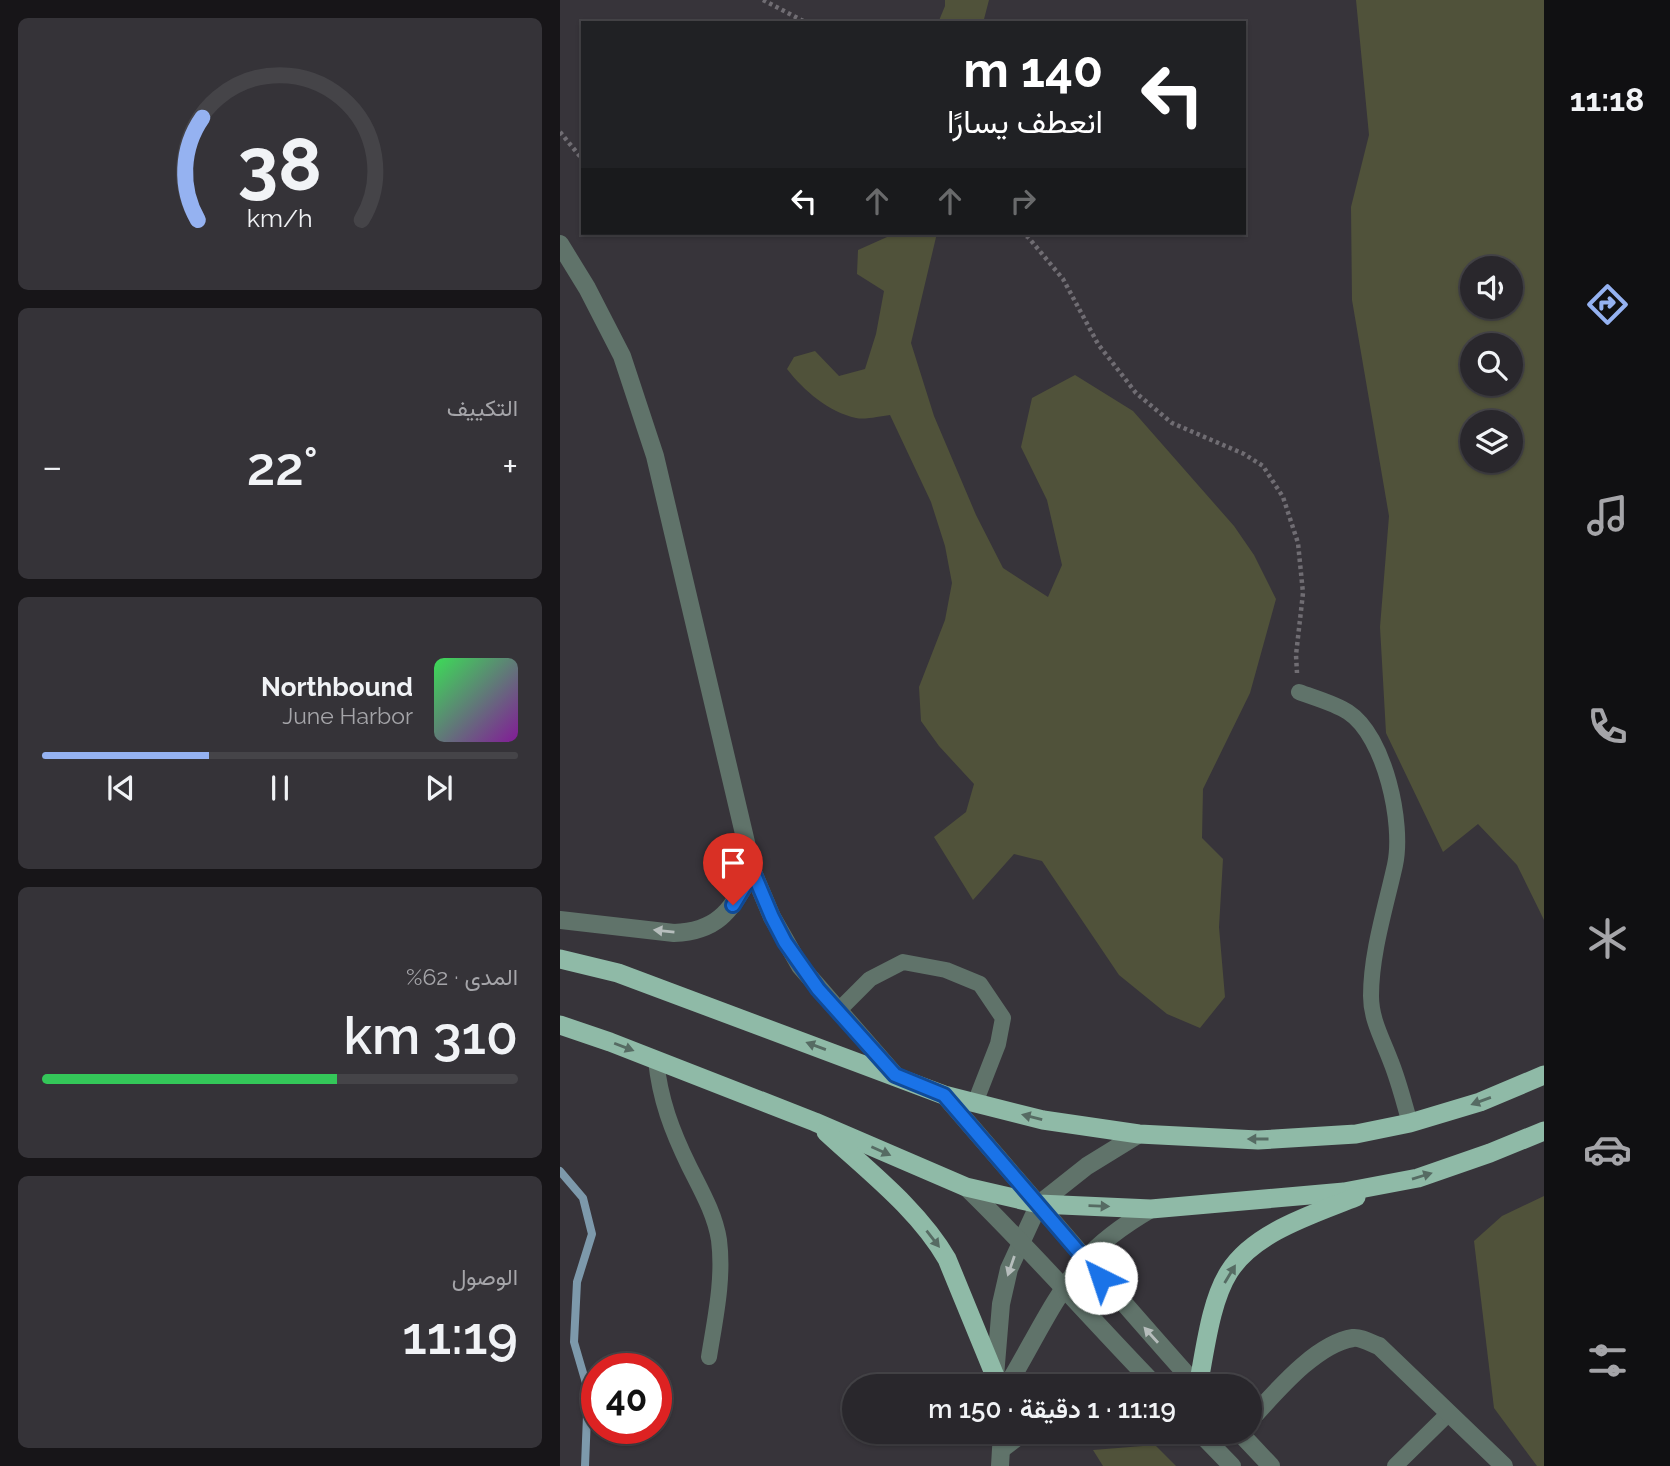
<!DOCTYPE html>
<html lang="ar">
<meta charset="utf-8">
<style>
body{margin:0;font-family:Raleway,Vazirmatn,sans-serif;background:#353338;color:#f1f3f6;direction:rtl;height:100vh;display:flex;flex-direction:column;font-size:26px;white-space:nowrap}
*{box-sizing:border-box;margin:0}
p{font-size:23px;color:#a5a5a9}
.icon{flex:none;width:38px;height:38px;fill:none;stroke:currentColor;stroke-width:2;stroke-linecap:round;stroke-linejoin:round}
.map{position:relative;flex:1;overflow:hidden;direction:ltr}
.panel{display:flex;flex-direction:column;gap:18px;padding:18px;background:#171518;width:560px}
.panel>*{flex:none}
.top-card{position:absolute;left:21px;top:21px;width:665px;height:214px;border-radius:0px;box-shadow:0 2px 5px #0004,0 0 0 2px #454448;direction:rtl;background:#202124;color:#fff;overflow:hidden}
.tools{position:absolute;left:900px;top:256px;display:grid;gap:14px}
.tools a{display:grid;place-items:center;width:63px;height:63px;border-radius:50%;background:#29272c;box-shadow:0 2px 5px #0004,0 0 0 2px #454448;font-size:35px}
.speed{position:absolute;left:21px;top:1353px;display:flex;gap:14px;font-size:35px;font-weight:700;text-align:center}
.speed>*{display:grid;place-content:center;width:91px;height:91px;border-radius:50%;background:#29272c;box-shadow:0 2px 5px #0004,0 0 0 2px #454448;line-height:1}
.speed .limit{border:10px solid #d22;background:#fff;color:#111}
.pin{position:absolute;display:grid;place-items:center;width:60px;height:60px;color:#fff;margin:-72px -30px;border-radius:50% 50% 50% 0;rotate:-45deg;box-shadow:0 0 7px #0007}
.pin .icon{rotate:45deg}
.me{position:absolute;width:77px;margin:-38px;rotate:319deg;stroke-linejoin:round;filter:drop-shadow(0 0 5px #0008)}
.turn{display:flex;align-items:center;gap:24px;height:147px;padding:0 28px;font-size:32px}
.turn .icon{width:91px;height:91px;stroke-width:2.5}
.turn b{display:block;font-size:49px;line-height:60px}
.lanes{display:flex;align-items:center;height:66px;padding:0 28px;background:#0003;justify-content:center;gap:35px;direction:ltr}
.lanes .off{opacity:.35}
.big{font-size:52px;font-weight:600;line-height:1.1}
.panel .card{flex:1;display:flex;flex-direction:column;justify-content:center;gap:10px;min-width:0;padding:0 24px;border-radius:10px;background:#353338}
.panel .dial{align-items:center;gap:0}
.dial svg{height:182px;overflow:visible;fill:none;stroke:#454448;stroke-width:7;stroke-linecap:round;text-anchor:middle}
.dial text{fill:#f1f3f6;stroke:none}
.song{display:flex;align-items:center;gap:21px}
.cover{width:84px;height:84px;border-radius:10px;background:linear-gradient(135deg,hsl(130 70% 55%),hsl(290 70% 35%))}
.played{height:7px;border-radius:4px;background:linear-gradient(90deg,#95b2f1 35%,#454448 35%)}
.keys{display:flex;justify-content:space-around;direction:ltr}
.heat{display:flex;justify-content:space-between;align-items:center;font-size:38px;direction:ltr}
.charge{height:10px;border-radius:5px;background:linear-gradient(90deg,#34c759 62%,#454448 0)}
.trip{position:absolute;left:282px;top:1374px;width:420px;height:70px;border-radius:35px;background:#29272c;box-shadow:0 2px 5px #0004,0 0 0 2px #454448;font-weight:600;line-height:70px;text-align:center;direction:rtl}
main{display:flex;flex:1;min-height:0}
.tab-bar{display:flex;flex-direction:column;width:126px;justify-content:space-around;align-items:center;background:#101012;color:#a5a5a9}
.tab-bar .icon{width:49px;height:49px}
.tab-bar .current{color:#95b2f1}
.tab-bar b{font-size:32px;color:#f1f3f6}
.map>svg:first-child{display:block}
.green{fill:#50523a;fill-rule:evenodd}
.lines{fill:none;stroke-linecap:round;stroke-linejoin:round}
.stream{stroke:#7d99ab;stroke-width:8}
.path{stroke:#706d73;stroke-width:4.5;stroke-dasharray:3.5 3.5;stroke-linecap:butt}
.service{stroke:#60736a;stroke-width:16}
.minor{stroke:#60736a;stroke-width:18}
.tertiary{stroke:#60736a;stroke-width:18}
.trunk{stroke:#8fbaa7;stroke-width:19}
.oneway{fill:#b6bdbc}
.oneway2{fill:#566b63}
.route-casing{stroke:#114b97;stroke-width:18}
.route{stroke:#1a73e8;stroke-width:12}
</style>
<main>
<nav class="tab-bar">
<b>11:18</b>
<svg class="icon current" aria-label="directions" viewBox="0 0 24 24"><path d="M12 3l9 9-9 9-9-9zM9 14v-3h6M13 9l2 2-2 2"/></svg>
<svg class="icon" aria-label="music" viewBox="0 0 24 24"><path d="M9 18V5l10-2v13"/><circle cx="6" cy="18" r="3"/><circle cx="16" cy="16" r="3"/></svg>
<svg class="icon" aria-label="phone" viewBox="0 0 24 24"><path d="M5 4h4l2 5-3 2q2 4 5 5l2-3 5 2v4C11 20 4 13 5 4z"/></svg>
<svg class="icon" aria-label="climate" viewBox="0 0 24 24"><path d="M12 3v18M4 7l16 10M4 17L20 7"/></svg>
<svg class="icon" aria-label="car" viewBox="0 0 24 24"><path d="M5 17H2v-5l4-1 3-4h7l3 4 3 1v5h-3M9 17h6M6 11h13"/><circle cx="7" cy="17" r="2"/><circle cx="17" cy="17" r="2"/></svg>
<svg class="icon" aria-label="filters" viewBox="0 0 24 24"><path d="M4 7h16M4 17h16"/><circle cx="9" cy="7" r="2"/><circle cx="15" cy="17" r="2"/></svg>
</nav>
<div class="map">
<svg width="984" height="1466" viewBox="0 0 984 1466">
<rect width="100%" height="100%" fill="#37343a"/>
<g class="green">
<path d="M 385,0 L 429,0 L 423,23 L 378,23 L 385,6 Z"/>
<path d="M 796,0 L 984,0 L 984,920 L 957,865 L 918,824 L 883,852 L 826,733 L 820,627 L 829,516 L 792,300 L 791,207 L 809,135 ZM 912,268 L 950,268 L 950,306 L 912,306 ZM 912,345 L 950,345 L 950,383 L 912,383 ZM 912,422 L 950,422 L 950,460 L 912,460 Z"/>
<path d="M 336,233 L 377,233 L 351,343 L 374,416 L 416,515 L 443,568 L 488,597 L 502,565 L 487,500 L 461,447 L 472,398 L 515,375 L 573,411 L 674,526 L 694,555 L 716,599 L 690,693 L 643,789 L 642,838 L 663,859 L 659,927 L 665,997 L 640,1028 L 607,1014 L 559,975 L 482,861 L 454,854 L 413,900 L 374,837 L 406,812 L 414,784 L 379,746 L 361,721 L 359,687 L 385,620 L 392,583 L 385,546 L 371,502 L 330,415 C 320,416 306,420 296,418 C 269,412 244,391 227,369 L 234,357 L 255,351 L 279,376 L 305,369 L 316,334 L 324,291 L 297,274 L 298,250 Z"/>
<path d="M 984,1196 L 984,1466 L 977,1466 L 934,1408 L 914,1241 L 942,1216 Z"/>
<path d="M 595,1445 L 616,1466 L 543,1466 L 533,1450 Z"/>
</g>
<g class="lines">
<path class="stream" d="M 0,1171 L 23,1198 L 32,1234 L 17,1282 L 14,1342 L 28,1390 L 25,1466"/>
<g class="path">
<path d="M 203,0 L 247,23"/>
<path d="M 0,132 L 23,160"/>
<path d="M 460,233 L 468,237 L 503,279 L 538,344 L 576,393 L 612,423 L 684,454 L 703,466 L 723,497 L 738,543 L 743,593 L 736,655 L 737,673"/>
</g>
<g class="service">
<path d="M 739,692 C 755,698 774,703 788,712 C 825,736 844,824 835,865 C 826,906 811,953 811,996 C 811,1020 823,1040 831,1062 C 839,1082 844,1103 850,1123"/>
<path d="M 278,1011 L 310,979 L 343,962 L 386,970 L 420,984 L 443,1018 L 438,1044 L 415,1103"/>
<path d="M 96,1060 C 100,1100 112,1131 129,1166 C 141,1190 155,1214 159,1240 C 164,1279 155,1319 149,1357"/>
<path d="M 835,1466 L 889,1413"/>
</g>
<g class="minor">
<path d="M 438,1386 L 435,1376 L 441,1304 L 449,1269 L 479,1204 L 527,1166 L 579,1134"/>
<path d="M 447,1386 C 472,1345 492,1300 523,1262 C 542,1240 567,1223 591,1209"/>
<path d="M 690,1420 C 715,1393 755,1344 793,1338 C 800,1337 811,1343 819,1346 L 944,1466"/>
<path d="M 440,1466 L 442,1432"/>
</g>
<g class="tertiary">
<path d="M 0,244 L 27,288 L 62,356 L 95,456 L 193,872 L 212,917 L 240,966 L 335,1075"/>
<path d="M 0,920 L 114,933 C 161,931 171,908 193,872"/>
<path d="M 384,1095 C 468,1192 551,1290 637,1386"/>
<path d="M 406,1187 C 472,1251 532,1320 596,1386"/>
<path d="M 639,1432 L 672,1466"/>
<path d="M 679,1432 L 711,1466"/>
<path d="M 443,1448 L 464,1432"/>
</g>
<g class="trunk">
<path d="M 0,959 L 58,973 L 384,1095 L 483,1120 L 579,1134 L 698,1140 L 796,1134 L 850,1123 L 920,1102 L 984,1075"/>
<path d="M 0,1025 L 50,1042 L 255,1122 L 406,1187 L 479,1204 L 591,1209 L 784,1192 L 858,1178 L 930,1153 L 984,1131"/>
<path d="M 266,1132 C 308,1171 358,1209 387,1259 L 435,1376"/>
<path d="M 638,1386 C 645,1352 650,1302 669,1272 C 694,1232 754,1214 796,1197"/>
</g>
</g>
<defs><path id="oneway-solid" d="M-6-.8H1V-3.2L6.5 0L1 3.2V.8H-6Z" transform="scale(1.75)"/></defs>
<g class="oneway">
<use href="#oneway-solid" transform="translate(104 931) rotate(-174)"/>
<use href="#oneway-solid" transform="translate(451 1266) rotate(109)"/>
<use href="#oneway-solid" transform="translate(591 1335) rotate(-132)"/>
</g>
<g class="oneway2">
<use href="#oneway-solid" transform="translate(256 1046) rotate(-160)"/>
<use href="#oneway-solid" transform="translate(64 1047) rotate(21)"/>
<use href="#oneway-solid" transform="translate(921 1101) rotate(160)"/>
<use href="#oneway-solid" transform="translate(472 1117) rotate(-166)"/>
<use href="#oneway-solid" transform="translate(698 1139) rotate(180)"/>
<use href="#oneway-solid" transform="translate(321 1151) rotate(24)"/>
<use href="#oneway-solid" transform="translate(862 1176) rotate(-17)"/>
<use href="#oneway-solid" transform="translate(539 1206) rotate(2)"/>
<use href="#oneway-solid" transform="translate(373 1239) rotate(52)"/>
<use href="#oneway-solid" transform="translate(670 1274) rotate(-59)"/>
</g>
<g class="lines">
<g class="route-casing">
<path id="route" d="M 173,905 L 193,872 L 212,917 L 225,942 L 258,989 L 335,1075 L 384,1095 L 541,1278"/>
</g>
<use href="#route" class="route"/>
</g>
</svg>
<div class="tools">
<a><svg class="icon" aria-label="sound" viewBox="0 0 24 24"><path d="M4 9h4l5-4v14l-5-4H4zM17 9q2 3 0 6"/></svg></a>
<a><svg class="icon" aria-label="search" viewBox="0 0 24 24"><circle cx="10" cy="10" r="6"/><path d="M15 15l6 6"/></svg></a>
<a><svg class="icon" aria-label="layers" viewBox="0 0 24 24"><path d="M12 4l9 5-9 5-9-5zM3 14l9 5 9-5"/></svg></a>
</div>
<div class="speed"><div class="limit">40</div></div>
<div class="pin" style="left:173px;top:905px;background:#d93025"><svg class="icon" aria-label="arrive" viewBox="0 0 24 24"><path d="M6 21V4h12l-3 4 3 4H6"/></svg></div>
<svg class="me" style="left:541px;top:1278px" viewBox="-20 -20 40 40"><circle r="19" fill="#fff"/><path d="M0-13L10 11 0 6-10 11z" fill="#1a73e8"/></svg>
<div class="trip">11:19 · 1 دقيقة · 150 m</div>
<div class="top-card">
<div class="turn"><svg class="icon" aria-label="left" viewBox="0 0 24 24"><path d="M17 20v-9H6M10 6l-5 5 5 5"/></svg><div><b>140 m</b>انعطف يسارًا</div></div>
<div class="lanes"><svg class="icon" aria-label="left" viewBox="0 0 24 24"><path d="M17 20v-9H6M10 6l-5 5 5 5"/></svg><svg class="icon off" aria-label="ahead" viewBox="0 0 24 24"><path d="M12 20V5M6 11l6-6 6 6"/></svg><svg class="icon off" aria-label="ahead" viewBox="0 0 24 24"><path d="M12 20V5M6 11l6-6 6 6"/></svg><svg class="icon off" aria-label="right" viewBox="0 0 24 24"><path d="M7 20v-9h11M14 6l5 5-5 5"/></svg></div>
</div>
</div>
<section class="panel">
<div class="card dial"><svg viewBox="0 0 100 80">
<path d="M14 69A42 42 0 1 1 86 69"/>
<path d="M14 69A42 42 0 0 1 16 24" stroke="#95b2f1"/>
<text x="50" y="56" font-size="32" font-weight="700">38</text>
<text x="50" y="72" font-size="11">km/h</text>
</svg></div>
<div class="card"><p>التكييف</p>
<div class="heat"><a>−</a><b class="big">22°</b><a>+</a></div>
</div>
<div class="card">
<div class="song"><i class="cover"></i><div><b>Northbound</b><p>June Harbor</p></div></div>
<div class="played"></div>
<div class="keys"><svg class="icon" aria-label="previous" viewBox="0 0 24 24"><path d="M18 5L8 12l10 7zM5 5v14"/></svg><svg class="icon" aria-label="pause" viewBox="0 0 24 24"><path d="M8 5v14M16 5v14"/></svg><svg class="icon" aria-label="next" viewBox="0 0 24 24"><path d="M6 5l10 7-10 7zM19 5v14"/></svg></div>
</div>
<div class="card"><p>المدى · 62%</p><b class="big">310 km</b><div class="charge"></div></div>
<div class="card"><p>الوصول</p><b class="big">11:19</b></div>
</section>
</main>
